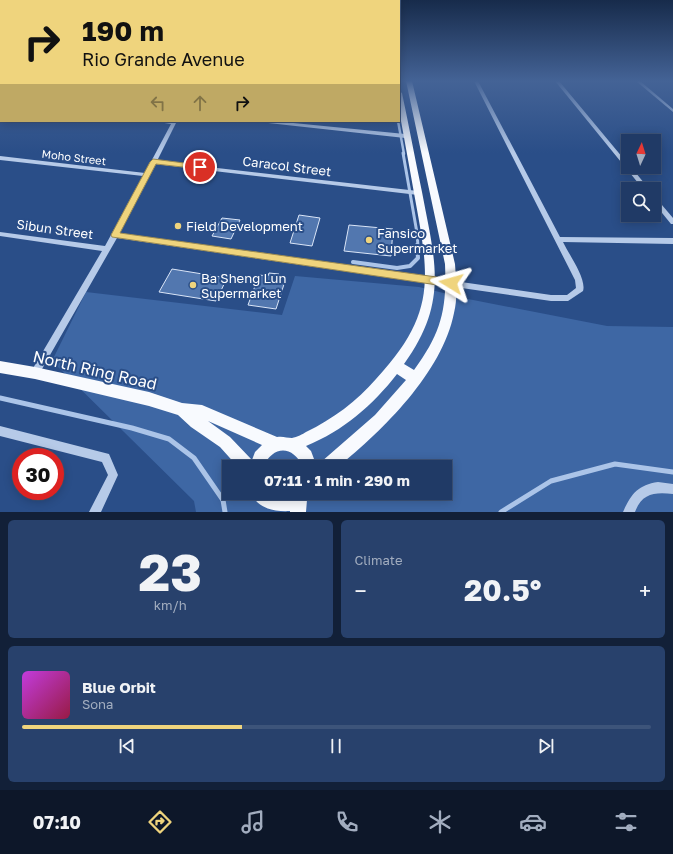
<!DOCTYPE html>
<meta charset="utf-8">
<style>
body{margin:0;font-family:"Golos Text",sans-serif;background:#28416c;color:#f1f3f6;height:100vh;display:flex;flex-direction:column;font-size:15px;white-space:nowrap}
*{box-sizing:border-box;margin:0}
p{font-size:13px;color:#a2adbf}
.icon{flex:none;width:22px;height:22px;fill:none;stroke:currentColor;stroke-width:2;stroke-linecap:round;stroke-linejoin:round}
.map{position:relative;height:512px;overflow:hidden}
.side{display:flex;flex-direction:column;gap:8px;padding:8px;background:#122038;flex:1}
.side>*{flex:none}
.banner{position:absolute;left:0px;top:0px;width:400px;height:122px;box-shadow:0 2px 10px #0003,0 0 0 1px #3d547a;background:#efd47d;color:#111;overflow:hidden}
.needle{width:26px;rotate:4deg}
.buttons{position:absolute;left:621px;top:134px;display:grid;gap:8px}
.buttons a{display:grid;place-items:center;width:40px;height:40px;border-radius:0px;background:#203a66;box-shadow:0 2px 10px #0003,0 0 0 1px #3d547a;font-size:20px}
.speed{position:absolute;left:12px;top:448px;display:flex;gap:8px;font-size:20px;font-weight:700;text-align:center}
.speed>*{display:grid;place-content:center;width:52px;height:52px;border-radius:50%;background:#203a66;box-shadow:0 2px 10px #0003,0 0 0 1px #3d547a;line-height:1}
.speed .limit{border:6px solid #d22;background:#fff;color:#111}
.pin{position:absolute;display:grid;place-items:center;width:34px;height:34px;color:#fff;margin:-17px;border:2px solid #fff;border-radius:50%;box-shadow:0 1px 4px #0007}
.me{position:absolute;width:44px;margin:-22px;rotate:278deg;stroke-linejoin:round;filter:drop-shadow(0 0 3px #0008)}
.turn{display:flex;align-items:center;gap:14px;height:84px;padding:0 16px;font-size:18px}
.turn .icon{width:52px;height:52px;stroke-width:2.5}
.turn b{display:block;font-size:28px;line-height:34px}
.lanes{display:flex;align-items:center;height:38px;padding:0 16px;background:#0003;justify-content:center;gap:20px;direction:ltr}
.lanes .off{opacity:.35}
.big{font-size:30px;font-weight:700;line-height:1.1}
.side .widget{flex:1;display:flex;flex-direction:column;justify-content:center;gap:6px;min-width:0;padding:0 14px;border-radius:6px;background:#28416c}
.side .dial{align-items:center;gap:0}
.dial b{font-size:52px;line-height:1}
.song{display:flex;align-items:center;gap:12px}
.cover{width:48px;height:48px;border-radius:6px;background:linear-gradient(135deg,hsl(290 70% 55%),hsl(340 70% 35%))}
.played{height:4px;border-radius:2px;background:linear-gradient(90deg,#efd47d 35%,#3d547a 35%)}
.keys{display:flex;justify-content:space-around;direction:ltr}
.heat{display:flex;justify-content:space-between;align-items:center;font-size:22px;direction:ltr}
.side .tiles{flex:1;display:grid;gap:8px;grid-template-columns:1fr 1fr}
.widget:last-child{grid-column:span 2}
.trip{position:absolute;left:222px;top:460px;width:230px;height:40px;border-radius:0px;background:#203a66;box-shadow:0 2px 10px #0003,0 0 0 1px #3d547a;font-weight:700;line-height:40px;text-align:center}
.tab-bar{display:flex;height:64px;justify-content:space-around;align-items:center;background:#0d1729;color:#a2adbf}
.tab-bar .icon{width:28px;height:28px}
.tab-bar .current{color:#efd47d}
.tab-bar b{font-size:18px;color:#f1f3f6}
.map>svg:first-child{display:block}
.green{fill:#3e67a4;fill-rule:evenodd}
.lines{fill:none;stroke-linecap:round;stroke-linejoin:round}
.stream-far3{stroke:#abc4e8;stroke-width:2.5}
.stream-far2{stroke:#abc4e8;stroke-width:3}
.stream-far1{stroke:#abc4e8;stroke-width:4}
.stream{stroke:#abc4e8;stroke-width:5}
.building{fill:#5277af;stroke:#dae5f7}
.minor{fill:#b6cae8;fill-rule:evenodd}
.major{fill:#f8fafe;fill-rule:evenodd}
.route{fill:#efd47d;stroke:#9b8a51}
.poi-dot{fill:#efd47d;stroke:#2a4e88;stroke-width:1.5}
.labels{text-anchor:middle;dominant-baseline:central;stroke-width:4;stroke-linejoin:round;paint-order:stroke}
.far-street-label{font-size:11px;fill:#fff;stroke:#2a4e88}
.street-label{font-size:13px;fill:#fff;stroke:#2a4e88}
.poi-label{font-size:13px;fill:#fff;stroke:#2a4e88;text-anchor:start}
.near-street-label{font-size:16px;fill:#fff;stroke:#2a4e88}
</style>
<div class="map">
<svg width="673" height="512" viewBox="0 0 673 512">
<rect width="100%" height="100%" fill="#2a4e88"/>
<path class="green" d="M 295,276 L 419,287 L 468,299 L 607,326 L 673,327 L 673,512 L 196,512 L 194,501 L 52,361 L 86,292 L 282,315 ZM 229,467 L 445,467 L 445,493 L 229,493 Z"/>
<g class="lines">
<path class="stream-far3" d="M 398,121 L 404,154"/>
<path class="stream-far2" d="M 403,153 L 417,233 L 418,246"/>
<path class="stream-far1" d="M 353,262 L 397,268 L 410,266 L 418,258 L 417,245"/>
<g class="stream">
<path d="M 0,398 L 132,428 L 169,439 L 194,458 L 223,500 L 225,512"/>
<path d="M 501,512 L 551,481 L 615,464 L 673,472"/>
</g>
</g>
<g class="building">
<path d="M 299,215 L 320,218 L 312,246 L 290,243 Z"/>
<path d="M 222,218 L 240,220 L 231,239 L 212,236 Z"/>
<path d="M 349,225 L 393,229 L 391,256 L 344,251 Z"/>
<path d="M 172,269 L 227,278 L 216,301 L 159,292 Z"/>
<path d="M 269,273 L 279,274 L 277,278 L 286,278 L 276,309 L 248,305 L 259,275 L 268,276 Z"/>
</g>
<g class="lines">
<g class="minor">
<path d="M 474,81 L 478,81 L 560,237 L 673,238 L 673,244 L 563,242 C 568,253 587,279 583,291 L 568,301 L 551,301 L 117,238 L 38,376 L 35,377 L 32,376 L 31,373 L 32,370 L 102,251 L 0,236 L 0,232 L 105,246 L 143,176 L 0,160 L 0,156 L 145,173 L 171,124 L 158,122 L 156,121 L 177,121 L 157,161 L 418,191 L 421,193 L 418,195 L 155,164 L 119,233 L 551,295 L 567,295 L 576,288 L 575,280 Z"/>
<path d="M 555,81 L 559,81 L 628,164 L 628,167 L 631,167 L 649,189 L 643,189 Z"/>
<path d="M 636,81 L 640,81 L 673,109 L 673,112 Z"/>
<rect x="0" y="105" width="1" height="2"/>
<path d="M 257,121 L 273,121 L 405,134 L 408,136 L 405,138 L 259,122 Z"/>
<path d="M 654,197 L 656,198 L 673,218 L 673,224 L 671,224 L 654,203 Z"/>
<path d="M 0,426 L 109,454 L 118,475 L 101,512 L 89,512 L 108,475 L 102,462 L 0,436 Z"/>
<path d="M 658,482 L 673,484 L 673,494 C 655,492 642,493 635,512 L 623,512 C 631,494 638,485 658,482 Z"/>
</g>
<g class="major">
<path d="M 406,81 L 412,81 L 455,264 C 456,280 458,297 454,313 C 442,373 383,430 338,467 L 319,467 L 321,462 L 375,415 L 406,380 L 397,374 C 373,405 343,431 306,446 L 311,451 L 317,467 L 303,467 C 293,445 273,445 263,467 L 238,467 L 220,447 L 191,427 L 178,415 L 149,406 L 35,379 L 0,373 L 0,361 L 35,367 L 149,392 L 182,403 L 202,405 L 277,437 C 283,436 287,438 292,438 C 297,437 303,434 306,432 C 333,419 357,401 376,379 C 438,312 429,276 414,193 C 409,165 404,137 399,110 L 399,91 L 402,93 C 409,126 415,159 422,192 C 435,261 449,302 404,364 L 414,370 C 441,333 447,310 445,264 ZM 208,421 L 262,445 L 255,452 L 252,460 L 230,437 Z"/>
<path d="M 251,493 L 269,493 L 274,497 L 281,498 L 287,497 L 292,493 L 311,493 L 307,500 L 306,512 L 290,512 L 290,511 C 274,512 257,508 251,493 Z"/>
</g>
</g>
<linearGradient id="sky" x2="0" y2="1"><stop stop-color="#172b4b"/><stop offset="0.53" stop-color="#446396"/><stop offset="1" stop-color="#446396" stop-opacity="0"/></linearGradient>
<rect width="673" height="153" fill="url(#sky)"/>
<path class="route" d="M 153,159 L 200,165 L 204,167 L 200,169 L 156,164 L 120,233 L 451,279 L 455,280 L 456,283 L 455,285 L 451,287 L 112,237 L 111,235 L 150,162 Z"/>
<g class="poi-dot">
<circle cx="178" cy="226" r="4"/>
<circle cx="369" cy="240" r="4"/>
<circle cx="193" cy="285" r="4"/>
</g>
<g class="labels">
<g class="far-street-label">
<text transform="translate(74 157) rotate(7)">Moho Street</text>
</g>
<g class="street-label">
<text transform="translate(287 166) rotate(7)">Caracol Street</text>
<text transform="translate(55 229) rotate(8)">Sibun Street</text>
</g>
<g class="poi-label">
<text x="186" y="226">Field Development</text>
<text x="377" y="233">Fansico<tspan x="377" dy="15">Supermarket</tspan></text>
<text x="201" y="278">Ba Sheng Lun<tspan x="201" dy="15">Supermarket</tspan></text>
</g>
<g class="near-street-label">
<text transform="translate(95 370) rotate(13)">North Ring Road</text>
</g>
</g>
</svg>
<div class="buttons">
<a><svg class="needle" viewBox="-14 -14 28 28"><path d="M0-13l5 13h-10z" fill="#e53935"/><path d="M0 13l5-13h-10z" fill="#a2adbf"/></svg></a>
<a><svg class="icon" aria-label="search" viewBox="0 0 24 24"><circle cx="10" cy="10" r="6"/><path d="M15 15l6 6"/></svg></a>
</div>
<div class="speed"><div class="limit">30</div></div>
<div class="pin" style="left:200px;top:167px;background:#d93025"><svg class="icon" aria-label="arrive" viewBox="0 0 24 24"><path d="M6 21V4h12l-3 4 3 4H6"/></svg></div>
<svg class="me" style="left:451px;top:283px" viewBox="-20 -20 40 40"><path d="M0-17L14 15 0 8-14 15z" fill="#efd47d" stroke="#fff" stroke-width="4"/></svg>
<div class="trip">07:11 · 1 min · 290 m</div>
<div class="banner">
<div class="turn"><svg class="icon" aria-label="right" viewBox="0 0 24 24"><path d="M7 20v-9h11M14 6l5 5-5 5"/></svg><div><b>190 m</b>Rio Grande Avenue</div></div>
<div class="lanes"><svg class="icon off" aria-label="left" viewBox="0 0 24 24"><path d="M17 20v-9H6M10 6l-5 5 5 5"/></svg><svg class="icon off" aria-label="ahead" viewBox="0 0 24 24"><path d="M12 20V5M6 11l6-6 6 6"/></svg><svg class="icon" aria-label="right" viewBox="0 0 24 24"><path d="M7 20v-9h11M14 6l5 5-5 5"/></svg></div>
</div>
</div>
<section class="side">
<div class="tiles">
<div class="widget dial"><b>23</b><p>km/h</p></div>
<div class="widget"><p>Climate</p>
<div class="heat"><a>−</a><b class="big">20.5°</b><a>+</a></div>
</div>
<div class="widget">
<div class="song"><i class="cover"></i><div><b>Blue Orbit</b><p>Sona</p></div></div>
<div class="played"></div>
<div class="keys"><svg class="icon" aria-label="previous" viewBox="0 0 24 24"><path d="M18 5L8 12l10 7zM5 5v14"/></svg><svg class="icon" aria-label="pause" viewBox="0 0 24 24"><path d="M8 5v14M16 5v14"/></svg><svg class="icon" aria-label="next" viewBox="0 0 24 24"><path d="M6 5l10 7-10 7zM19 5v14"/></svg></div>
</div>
</div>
</section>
<nav class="tab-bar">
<b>07:10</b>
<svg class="icon current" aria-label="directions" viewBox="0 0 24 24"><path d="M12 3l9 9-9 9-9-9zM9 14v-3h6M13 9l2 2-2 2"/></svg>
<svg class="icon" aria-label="music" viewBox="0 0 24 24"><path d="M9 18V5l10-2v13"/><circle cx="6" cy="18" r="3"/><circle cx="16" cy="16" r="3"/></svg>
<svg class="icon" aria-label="phone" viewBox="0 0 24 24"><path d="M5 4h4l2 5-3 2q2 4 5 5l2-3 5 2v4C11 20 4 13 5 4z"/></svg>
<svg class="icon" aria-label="climate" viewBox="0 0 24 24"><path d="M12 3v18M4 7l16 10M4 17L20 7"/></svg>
<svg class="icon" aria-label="car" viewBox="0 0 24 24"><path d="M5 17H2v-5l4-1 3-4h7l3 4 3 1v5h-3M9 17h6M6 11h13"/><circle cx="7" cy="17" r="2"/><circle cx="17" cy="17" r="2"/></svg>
<svg class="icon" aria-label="filters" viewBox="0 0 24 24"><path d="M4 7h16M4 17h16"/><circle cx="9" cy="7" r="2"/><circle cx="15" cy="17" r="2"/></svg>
</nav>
